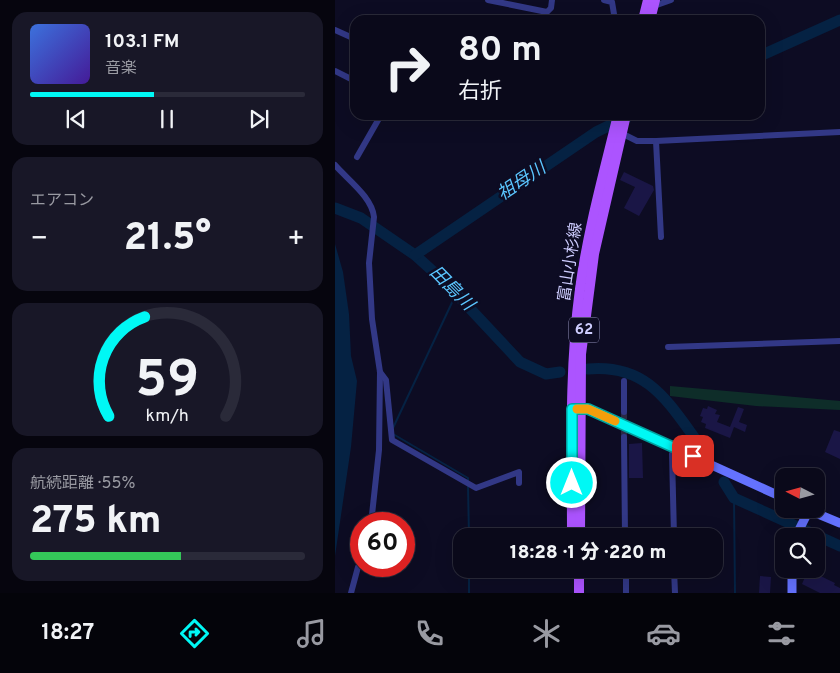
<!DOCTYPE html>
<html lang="ja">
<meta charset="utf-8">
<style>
body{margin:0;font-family:Overpass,"Noto Sans JP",sans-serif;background:#181727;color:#f1f3f6;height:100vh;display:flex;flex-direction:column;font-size:19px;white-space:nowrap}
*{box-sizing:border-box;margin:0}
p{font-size:16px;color:#999aa2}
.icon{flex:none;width:28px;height:28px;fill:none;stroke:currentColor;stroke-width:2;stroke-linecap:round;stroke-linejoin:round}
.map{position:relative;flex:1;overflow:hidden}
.side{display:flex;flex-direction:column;gap:12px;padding:12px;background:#06050e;width:335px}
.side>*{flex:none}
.hud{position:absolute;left:15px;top:15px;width:415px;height:105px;border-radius:15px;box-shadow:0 5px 20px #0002,0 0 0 1px #2a2a39;background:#0a091a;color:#f1f3f6;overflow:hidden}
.needle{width:32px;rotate:276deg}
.controls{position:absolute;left:440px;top:468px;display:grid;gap:10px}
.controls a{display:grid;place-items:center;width:50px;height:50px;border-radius:10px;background:#0a091a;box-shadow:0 5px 20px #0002,0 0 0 1px #2a2a39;font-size:25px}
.speed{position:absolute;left:15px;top:512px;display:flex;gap:10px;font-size:25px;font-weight:700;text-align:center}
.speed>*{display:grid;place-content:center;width:65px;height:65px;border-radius:50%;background:#0a091a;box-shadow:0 5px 20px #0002,0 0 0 1px #2a2a39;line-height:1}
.speed .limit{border:8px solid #d22;background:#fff;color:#111}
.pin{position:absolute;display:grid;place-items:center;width:42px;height:42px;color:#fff;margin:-21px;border-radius:10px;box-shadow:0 2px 8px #0006}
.me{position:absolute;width:55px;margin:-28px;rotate:0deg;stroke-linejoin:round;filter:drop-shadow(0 0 4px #0008)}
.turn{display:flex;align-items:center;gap:18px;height:105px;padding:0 25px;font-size:22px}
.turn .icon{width:65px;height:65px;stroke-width:2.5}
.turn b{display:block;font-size:35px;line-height:42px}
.big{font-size:38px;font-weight:800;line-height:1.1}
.side .tile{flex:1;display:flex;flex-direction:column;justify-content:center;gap:8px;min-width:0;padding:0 18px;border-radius:15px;background:#181727}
.side .dial{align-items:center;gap:0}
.dial svg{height:130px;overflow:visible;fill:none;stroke:#2a2a39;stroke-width:7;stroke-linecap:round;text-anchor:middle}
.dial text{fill:#f1f3f6;stroke:none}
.song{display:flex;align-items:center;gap:15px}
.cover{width:60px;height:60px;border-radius:8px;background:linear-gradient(135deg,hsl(220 70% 55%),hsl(260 70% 35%))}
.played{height:5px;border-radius:2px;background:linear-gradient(90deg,#00f8f5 45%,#2a2a39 45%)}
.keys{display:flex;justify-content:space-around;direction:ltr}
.heat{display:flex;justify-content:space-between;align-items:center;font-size:28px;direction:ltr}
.charge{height:8px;border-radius:4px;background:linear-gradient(90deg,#34c759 55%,#2a2a39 0)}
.trip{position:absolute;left:118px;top:528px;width:270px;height:50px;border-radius:15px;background:#0a091a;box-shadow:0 5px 20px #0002,0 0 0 1px #2a2a39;font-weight:800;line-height:50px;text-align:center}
.menu{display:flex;height:80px;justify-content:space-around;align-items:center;background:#04040a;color:#999aa2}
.menu .icon{width:35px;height:35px}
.menu .active{color:#00f8f5}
.menu b{font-size:22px;color:#f1f3f6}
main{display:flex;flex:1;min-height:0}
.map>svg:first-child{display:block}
.green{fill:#0e2d29}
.water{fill:#052243}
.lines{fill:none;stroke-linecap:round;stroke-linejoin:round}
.stream{stroke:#052243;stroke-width:2}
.river{stroke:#052243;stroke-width:11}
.building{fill:#1a1646}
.street-tunnel{stroke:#2a2944;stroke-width:6;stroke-dasharray:6 3;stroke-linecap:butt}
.street{stroke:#323886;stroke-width:6}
.secondary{stroke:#6472ff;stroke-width:9}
.primary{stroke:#ac54ff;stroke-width:10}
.route-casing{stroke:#00a19f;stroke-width:12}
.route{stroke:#00f8f5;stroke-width:9}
.slow{stroke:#f59e0b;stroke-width:9}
.labels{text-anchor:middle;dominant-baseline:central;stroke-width:5;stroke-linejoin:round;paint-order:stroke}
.shield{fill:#0d0c23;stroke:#9493bd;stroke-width:1}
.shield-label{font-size:15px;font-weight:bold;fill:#cecdff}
.street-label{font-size:16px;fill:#cecdff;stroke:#0d0c23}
.water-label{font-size:18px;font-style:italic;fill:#5bc6ff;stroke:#0d0c23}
</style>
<main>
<section class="side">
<div class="tile">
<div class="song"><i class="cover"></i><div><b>103.1 FM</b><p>音楽</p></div></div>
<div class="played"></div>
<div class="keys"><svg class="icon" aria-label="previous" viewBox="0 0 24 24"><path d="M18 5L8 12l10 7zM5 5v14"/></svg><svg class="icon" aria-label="pause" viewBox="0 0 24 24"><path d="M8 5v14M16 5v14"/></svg><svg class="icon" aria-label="next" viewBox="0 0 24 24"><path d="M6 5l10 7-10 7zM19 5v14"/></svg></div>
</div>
<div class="tile"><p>エアコン</p>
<div class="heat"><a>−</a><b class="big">21.5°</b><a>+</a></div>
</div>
<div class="tile dial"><svg viewBox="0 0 100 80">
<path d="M14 69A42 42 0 1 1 86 69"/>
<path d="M14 69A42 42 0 0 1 36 8" stroke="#00f8f5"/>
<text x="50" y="56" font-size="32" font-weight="700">59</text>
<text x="50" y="72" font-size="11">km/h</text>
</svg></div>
<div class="tile"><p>航続距離 · 55%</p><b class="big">275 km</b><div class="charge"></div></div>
</section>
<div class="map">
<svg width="505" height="593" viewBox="0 0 505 593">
<rect width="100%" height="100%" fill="#0d0c23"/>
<path class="green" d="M 335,386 L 505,401 L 505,410 L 421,406 L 335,396 Z"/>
<path class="water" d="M 0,244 L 8,272 L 14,314 L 16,356 L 22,381 L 16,447 L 0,556 Z"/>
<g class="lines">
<g class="stream">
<path d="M 58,428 L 121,294"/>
<path d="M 58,434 L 133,478 L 133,481"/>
<path d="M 133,486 L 134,536"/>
<path d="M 399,498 L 400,593"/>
<path d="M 134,569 L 134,593"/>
</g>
<g class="river">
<path d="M 425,56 L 505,20"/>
<path d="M 0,208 L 26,218 L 80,255 L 112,284 L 185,362 L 211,374 L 225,372"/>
<path d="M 80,255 L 261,132 L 296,115"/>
<path d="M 253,369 C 309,364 330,397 359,437"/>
<path d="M 389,482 L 399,498 L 505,546"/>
</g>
</g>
<g class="building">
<path d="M 289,172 L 318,186 L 319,190 L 304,216 L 289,208 L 300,187 L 285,180 Z"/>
<path d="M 373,406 L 382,410 L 380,414 L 385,415 L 382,422 L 395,427 L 403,407 L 409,409 L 404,422 L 412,425 L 410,432 L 399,427 L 395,438 L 370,428 L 371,424 L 366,422 L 368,417 L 365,416 L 368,408 L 372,409 Z"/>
<path d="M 499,430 L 505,432 L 505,459 L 490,452 Z"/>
<path d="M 307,443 L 308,478 L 294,478 L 294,444 Z"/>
<path d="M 473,570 L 500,583 L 499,585 L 505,588 L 505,593 L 485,593 L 467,584 Z"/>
<path d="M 425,576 L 436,577 L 435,593 L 424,593 Z"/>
</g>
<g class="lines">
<path class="street-tunnel" d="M 289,437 L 289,412"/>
<g class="street">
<path d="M 153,0 L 212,12 L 216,8 L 217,0"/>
<path d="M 269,0 L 277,2 L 280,20"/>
<path d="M 319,6 L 336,0"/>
<path d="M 0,30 L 20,39"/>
<path d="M 0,71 L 20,81"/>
<path d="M 286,133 L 302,141 L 321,141 L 326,237"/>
<path d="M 321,141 L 505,132"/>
<path d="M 22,157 L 46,115"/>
<path d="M 0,165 C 13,180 37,197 39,217 L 34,263 L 37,319 L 45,372 L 44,450 L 36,524"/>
<path d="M 333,347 L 505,341"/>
<path d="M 45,372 L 51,380 L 57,440 L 141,488 L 184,472 L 184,483"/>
<path d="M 289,412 L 289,381"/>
<path d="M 289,437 L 290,536"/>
<path d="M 339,536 L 337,454 L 341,448"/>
<path d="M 291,569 L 291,593"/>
<path d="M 339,569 L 340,593"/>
<path d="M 16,593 L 23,567 L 26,563"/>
</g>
<g class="secondary">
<path d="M 241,409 L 253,409 L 449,498"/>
<path d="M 471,509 L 505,523"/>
<path d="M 461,536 L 474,510"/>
<path d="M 457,569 L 457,593"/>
</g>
<g class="primary">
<path d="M 308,20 L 313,0"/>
<path d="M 315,20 L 320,0"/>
<path d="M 237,536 C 237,454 234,371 245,289 C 253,230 269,173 283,115"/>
<path d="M 245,536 L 246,354 L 259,254 L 291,115"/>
<path d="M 244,593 L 244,569"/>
</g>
</g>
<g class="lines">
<g class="route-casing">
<path id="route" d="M 237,483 L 237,409 L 253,409 L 358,456"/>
</g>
<use href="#route" class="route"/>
<path class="slow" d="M 242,409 L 253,409 L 280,421"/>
</g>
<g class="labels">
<rect class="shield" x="234" y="317.5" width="30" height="25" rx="4"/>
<g class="shield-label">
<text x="249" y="330">62</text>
</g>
<g class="street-label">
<text transform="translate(236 262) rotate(-81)">富山小杉線</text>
</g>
<g class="water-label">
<text transform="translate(187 182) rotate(-34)">祖母川</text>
<text transform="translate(116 289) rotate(45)">田島川</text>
</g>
</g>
</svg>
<div class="controls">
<a><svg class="needle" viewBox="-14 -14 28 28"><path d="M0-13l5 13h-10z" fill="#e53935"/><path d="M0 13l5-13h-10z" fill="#999aa2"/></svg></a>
<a><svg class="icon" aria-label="search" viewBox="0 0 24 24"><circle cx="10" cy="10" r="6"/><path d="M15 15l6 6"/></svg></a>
</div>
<div class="speed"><div class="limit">60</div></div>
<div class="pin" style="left:358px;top:456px;background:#d93025"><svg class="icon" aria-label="arrive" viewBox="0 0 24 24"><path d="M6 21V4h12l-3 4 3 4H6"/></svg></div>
<svg class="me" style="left:237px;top:483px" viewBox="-20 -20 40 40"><circle r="17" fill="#00f8f5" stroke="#fff" stroke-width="3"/><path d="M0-11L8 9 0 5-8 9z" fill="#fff"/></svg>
<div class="trip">18:28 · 1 分 · 220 m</div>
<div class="hud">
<div class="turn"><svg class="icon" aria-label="right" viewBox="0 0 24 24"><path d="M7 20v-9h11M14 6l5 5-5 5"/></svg><div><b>80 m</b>右折</div></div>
</div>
</div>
</main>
<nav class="menu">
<b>18:27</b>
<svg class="icon active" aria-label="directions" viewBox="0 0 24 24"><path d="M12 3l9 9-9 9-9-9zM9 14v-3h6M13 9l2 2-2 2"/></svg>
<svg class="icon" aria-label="music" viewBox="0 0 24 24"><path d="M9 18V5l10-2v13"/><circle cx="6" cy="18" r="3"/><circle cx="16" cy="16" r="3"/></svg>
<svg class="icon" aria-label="phone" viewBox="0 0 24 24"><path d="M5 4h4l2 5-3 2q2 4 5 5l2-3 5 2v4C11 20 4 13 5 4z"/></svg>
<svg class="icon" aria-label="climate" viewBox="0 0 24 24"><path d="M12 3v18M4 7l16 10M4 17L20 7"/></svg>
<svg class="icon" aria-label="car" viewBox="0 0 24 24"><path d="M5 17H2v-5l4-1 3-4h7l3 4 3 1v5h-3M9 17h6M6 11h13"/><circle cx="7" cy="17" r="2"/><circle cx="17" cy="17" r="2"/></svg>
<svg class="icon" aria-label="filters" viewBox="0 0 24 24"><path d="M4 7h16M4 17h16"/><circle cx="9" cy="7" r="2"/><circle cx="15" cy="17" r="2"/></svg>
</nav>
